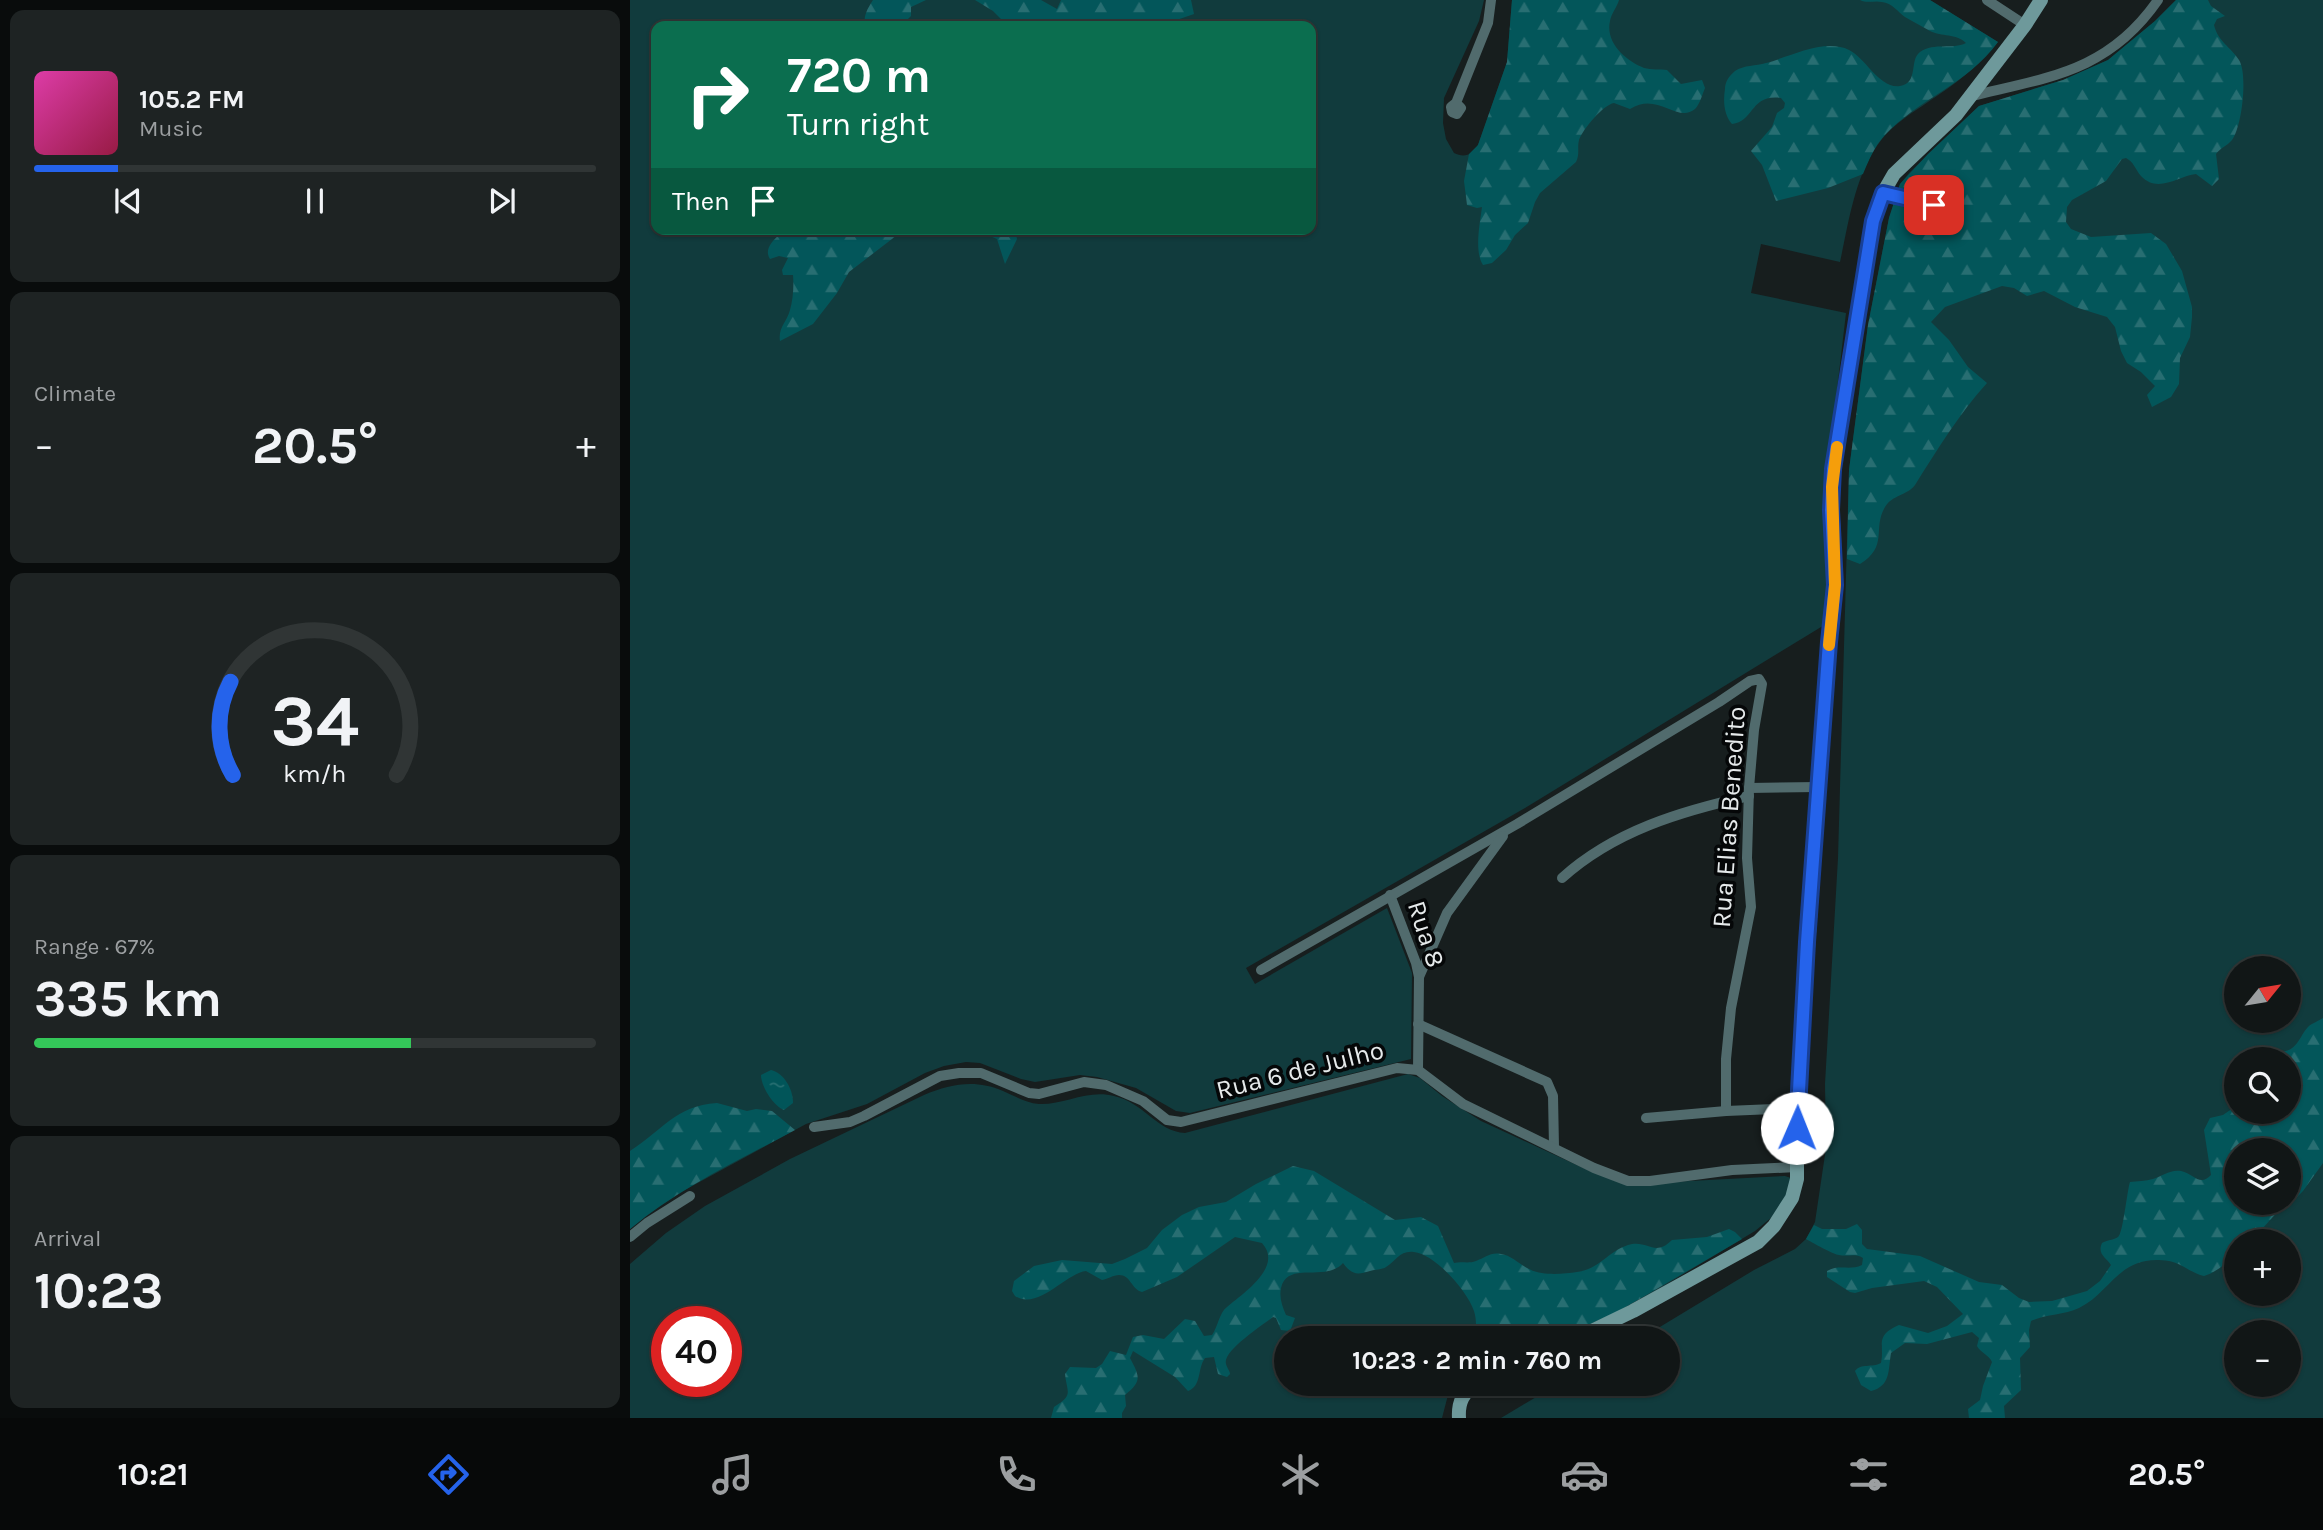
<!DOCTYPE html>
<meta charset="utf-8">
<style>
body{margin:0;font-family:Karla,sans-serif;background:#1e2323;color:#f1f3f6;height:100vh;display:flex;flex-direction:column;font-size:26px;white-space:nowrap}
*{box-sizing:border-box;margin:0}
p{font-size:23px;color:#9c9fa1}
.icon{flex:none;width:38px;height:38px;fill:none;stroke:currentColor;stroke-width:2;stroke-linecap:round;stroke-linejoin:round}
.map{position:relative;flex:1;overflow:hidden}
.sheet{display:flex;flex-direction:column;gap:10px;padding:10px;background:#090c0c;width:630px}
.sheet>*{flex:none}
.top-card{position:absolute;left:21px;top:21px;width:665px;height:214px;border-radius:14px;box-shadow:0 2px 5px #0004,0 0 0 2px #303535;background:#0b6e4f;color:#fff;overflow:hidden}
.needle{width:46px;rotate:60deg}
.buttons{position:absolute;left:1594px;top:956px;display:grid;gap:14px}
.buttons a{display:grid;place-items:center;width:77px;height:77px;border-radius:50%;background:#111616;box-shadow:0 2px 5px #0004,0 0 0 2px #303535;font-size:35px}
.speed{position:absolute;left:21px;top:1306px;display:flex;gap:14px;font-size:35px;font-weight:700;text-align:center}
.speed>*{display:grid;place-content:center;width:91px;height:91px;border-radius:50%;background:#111616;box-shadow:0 2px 5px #0004,0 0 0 2px #303535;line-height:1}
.speed .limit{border:10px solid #d22;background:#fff;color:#111}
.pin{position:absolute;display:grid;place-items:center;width:60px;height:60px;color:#fff;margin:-30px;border-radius:14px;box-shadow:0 4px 10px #0006}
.me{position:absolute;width:77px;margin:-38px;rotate:1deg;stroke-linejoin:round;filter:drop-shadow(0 0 5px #0008)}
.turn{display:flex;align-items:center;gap:24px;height:147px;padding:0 21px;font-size:32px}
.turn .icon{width:91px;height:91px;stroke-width:2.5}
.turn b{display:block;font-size:49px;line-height:60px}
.then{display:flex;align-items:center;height:66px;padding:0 21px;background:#0003;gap:14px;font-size:26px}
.big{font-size:52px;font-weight:700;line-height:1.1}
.sheet .widget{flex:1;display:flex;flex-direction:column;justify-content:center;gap:10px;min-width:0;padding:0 24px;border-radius:14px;background:#1e2323}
.sheet .dial{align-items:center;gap:0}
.dial svg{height:182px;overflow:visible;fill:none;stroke:#303535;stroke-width:7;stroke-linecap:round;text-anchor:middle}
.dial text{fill:#f1f3f6;stroke:none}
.song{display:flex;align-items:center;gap:21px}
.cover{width:84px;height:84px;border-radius:10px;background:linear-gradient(135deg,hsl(320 70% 55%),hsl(340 70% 35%))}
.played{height:7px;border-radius:4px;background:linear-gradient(90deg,#2563eb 15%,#303535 15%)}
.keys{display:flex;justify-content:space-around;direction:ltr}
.heat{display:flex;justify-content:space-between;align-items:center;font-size:38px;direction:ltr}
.charge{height:10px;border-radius:5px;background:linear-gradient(90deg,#34c759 67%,#303535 0)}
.trip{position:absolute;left:644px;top:1326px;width:406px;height:70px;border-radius:35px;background:#111616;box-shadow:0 2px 5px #0004,0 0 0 2px #303535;font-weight:700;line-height:70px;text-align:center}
.tabs{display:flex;height:112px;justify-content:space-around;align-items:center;background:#070909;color:#9c9fa1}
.tabs .icon{width:49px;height:49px}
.tabs .active{color:#2563eb}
.tabs b{font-size:32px;color:#f1f3f6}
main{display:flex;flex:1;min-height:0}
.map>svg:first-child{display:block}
.grass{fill:#113b3d;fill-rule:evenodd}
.forest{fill:url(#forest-firs);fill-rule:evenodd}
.water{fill:url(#water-ripples)}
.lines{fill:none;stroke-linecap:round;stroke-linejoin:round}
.street{stroke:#516b6d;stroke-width:10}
.secondary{stroke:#6e999b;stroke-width:14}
.route-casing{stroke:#184099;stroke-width:18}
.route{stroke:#2563eb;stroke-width:12}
.slow{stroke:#f59e0b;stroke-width:12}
.labels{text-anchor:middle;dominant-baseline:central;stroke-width:7;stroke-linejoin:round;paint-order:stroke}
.street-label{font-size:26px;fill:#e6eaeb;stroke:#050708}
</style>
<main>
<section class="sheet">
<div class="widget">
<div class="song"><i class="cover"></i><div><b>105.2 FM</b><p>Music</p></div></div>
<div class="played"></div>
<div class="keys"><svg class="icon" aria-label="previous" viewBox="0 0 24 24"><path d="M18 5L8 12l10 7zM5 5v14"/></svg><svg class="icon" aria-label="pause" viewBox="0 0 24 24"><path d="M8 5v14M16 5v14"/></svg><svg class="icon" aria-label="next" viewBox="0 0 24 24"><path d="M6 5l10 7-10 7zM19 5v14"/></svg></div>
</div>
<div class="widget"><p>Climate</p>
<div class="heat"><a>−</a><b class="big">20.5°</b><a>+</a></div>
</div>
<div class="widget dial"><svg viewBox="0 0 100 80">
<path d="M14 69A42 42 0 1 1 86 69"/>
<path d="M14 69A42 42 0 0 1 13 28" stroke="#2563eb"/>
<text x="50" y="56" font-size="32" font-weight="700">34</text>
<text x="50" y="72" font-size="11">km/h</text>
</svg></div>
<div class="widget"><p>Range · 67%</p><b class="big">335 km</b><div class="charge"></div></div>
<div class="widget"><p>Arrival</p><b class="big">10:23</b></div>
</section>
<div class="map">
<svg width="1693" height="1418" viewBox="0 0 1693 1418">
<defs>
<pattern id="forest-firs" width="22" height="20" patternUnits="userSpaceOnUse" patternTransform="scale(1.75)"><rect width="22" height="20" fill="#03565a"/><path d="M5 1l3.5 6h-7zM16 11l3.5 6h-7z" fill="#286e72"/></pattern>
<pattern id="water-ripples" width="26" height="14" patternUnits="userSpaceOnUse" patternTransform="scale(1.75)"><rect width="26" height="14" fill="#015559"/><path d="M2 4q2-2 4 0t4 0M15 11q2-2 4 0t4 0" fill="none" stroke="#266e71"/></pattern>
</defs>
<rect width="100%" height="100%" fill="#171e1e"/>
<g class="grass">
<path d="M 0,0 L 854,0 L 849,21 L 814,98 L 813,123 L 816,139 L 824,153 C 834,158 843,155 848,145 L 877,62 L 882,0 L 1300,0 L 1368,42 C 1348,67 1324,85 1298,102 C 1282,113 1264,124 1252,139 C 1225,173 1219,221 1210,262 L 1131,244 L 1121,293 L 1216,313 L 1196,483 L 1199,587 L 1196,624 L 895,808 L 616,968 L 625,984 L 757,908 L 782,973 L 781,1059 L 560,1113 L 546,1111 L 506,1088 L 467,1077 L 450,1075 L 405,1082 L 391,1079 L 350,1063 L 336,1062 L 314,1066 L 295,1073 L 237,1104 L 176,1124 L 53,1191 L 20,1213 L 0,1229 ZM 26,26 L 681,26 L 681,229 L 26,229 Z"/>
<path d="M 1546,0 L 1693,0 L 1693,1418 L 871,1418 L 928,1384 L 1038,1384 L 1038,1339 L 1010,1339 L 1124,1270 L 1165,1249 L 1176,1239 L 1185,1222 L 1196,1148 L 1195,1084 L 1208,858 L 1219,470 L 1238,325 L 1259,218 L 1270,184 L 1280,172 L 1349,106 L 1433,80 L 1478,60 L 1525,21 ZM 1606,968 L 1659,968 L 1659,1020 L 1606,1020 ZM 1606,1059 L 1659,1059 L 1659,1111 L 1606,1111 ZM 1606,1150 L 1659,1150 L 1659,1202 L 1606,1202 ZM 1606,1241 L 1659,1241 L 1659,1293 L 1606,1293 ZM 1606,1332 L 1659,1332 L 1659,1384 L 1606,1384 Z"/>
<path d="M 778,1074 L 790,1078 L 812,1096 L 851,1121 L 962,1172 L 1040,1182 L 1155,1176 L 1161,1178 L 1163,1184 L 1147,1213 L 1125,1231 L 1022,1293 L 927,1339 L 656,1339 L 656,1384 L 831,1384 L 818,1395 L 812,1418 L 0,1418 L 0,1264 L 36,1233 L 75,1206 L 160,1159 L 294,1095 C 321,1084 345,1079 373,1091 C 385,1096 396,1103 409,1104 C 434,1105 458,1089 484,1096 C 513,1102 528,1132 555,1133 ZM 37,1321 L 96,1321 L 96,1381 L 37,1381 Z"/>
</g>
<g class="forest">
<path d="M 243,0 L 296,0 L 281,7 L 281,16 C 268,30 251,22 236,26 C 232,17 238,8 243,0 Z"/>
<path d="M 345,0 L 411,0 L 427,9 L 431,0 L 561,0 L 564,14 L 529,26 L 353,26 L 374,22 L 363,11 Z"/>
<path d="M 882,0 L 989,0 C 987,7 981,14 980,21 C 975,43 996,61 1014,68 C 1021,70 1030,69 1037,70 L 1051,84 L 1072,80 L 1075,88 C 1072,95 1070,104 1065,109 C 1047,124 1028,91 1000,109 L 984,103 C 973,105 953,129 949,140 C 947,148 950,154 946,162 L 910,193 L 905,202 L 898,223 L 885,235 L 876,250 L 862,263 L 853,265 C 844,251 850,223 852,207 L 847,208 L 837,205 L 834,181 L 839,154 L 848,145 L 877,62 Z"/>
<path d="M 1230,0 L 1300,0 L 1368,42 C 1338,84 1288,99 1254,136 C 1244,147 1239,160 1233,174 L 1198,188 L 1146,201 L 1132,165 L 1121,151 L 1142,127 L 1147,113 L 1154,108 L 1155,103 L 1151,98 C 1120,94 1124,122 1102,124 C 1094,115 1093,101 1095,89 C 1095,82 1099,76 1105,71 C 1114,65 1126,66 1136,63 C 1160,57 1194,38 1219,50 C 1236,58 1249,89 1270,86 C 1289,83 1279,60 1290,52 C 1305,42 1322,50 1336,43 C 1326,33 1312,37 1300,31 C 1292,26 1283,22 1275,17 C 1268,12 1262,3 1252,2 C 1244,0 1238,4 1230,0 Z"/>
<path d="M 1546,0 L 1578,0 L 1581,6 L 1595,16 L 1587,19 L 1584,25 C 1588,42 1601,47 1609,60 C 1618,74 1612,127 1602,140 C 1597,146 1590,148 1586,154 L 1589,179 L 1582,186 L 1566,174 C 1548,176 1528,194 1511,176 C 1505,169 1504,162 1496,158 L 1492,159 L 1476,181 L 1442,200 L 1437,207 L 1436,222 L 1441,229 L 1461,237 L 1521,233 L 1536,244 L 1552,271 L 1562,307 L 1562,317 L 1560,337 L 1550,358 L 1549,384 L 1541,397 L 1522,407 L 1517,395 L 1525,386 L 1511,372 L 1497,363 L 1491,351 L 1485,327 L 1477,317 L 1445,307 L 1414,291 L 1397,296 L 1384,288 L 1372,286 L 1315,307 L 1301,322 L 1319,340 L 1338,367 L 1357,383 C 1329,414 1307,450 1285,485 C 1278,495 1262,495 1255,507 C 1242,529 1259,546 1230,564 L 1217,559 L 1219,470 L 1238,325 L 1259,218 L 1270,184 L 1298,154 L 1349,106 L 1433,80 L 1478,60 L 1525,21 Z"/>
<path d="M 169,229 L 275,229 L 219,272 L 207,293 L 183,324 L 150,341 C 148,327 157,322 160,310 C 163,300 164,286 163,275 L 153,275 L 152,270 L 158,258 L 149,256 L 140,259 C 134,250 142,241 149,235 L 167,236 L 170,234 Z"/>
<path d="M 344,229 L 385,230 L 387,239 L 375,264 L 367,239 Z"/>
<path d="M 1693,1018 L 1693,1163 L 1673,1191 L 1663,1201 L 1651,1208 L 1621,1241 L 1606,1241 L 1606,1254 C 1596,1263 1587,1272 1574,1276 C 1561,1273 1551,1263 1539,1261 C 1489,1253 1482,1292 1449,1308 C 1434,1315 1416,1314 1401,1321 L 1399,1330 L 1400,1347 L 1390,1358 L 1391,1390 L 1374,1406 L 1375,1418 L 1339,1418 L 1338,1409 L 1350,1400 L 1353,1386 L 1362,1362 C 1359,1355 1351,1353 1347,1346 L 1349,1338 L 1342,1332 L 1297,1344 L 1275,1343 L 1261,1353 C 1258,1370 1261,1386 1241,1391 L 1231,1385 L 1225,1371 C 1231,1363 1242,1368 1251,1363 C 1255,1344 1244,1336 1269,1325 L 1298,1333 L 1317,1326 L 1333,1314 L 1307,1287 L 1294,1281 L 1242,1288 L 1225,1293 L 1220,1292 L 1197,1277 L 1197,1271 C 1209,1264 1220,1271 1232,1265 L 1233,1258 C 1225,1253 1218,1257 1209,1255 C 1205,1255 1181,1242 1176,1239 L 1184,1225 L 1192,1229 L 1216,1229 L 1227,1224 L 1232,1230 L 1232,1244 L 1237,1249 L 1290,1256 L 1349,1282 L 1372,1285 L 1389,1298 L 1399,1302 L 1422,1301 L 1457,1291 L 1470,1281 L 1481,1265 C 1476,1257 1467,1254 1472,1243 C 1477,1240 1484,1240 1488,1237 C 1493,1234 1497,1191 1500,1182 C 1507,1181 1516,1181 1523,1179 C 1532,1176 1541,1169 1551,1171 C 1564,1174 1570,1187 1581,1175 L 1574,1130 L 1580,1118 L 1593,1115 L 1606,1106 L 1606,1111 L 1659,1111 L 1659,1059 L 1620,1059 C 1632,1044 1641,1054 1656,1051 C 1668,1048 1671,1034 1678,1027 C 1682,1023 1689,1021 1693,1018 ZM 1606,1150 L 1659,1150 L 1659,1202 L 1606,1202 Z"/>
<path d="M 87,1103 L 117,1111 L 126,1109 L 142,1111 L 165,1130 C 109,1160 49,1188 0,1229 L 0,1151 C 33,1130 45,1106 87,1103 Z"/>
<path d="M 663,1166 L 684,1171 L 765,1220 L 791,1217 L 808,1226 L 824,1263 C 832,1261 838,1264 846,1261 C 855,1258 860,1252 871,1254 C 881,1255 890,1265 899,1269 C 911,1276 934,1274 947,1272 C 970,1269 977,1252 998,1245 C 1018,1239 1024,1258 1042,1240 L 1077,1237 L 1099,1229 L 1105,1232 L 1112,1239 L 989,1311 L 927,1339 L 845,1339 C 846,1330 847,1320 844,1311 C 838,1292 805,1254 784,1252 C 770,1250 766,1261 756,1267 C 752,1270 745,1269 740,1271 C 727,1275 722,1275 713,1263 C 695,1283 658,1260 651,1288 C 649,1297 652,1306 656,1315 L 665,1318 L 660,1331 L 651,1330 L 646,1318 L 643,1317 C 633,1325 592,1351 596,1364 C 597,1368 600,1371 600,1374 L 597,1377 L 588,1374 L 584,1357 L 575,1358 C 567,1369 572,1386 558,1391 L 545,1377 L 503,1351 L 500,1358 C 510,1377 512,1381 495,1395 L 496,1406 L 492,1413 L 492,1418 L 421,1418 L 424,1407 C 444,1395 437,1393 435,1374 L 440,1367 L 466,1368 L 472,1364 L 480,1351 L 496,1355 L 503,1337 L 513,1335 L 534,1339 L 555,1319 L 565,1321 L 574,1336 L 582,1335 C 588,1327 589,1313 597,1307 C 612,1294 654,1267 632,1243 L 605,1237 L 547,1277 L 512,1292 C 501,1289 501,1275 489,1275 C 483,1275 478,1279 472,1280 L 456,1271 C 436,1273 408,1311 385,1296 L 382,1291 L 384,1281 L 404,1266 L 432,1260 L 482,1264 L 495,1259 L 517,1248 L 532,1230 L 552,1215 L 569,1207 L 596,1202 L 626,1184 Z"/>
</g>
<path class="water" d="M 141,1070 C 154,1073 163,1089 163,1103 L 154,1110 C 143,1106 131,1086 131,1075 Z"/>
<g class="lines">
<g class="street">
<path d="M 1357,0 L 1395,25"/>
<path d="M 1342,96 C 1420,77 1479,71 1528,0"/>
<path d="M 826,103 L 831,108 L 827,114 L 822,112 L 821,107 L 826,103 L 858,23 L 861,0"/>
<path d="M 1253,193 L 1304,205"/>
<path d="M 1119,788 L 1188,787"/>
<path d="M 932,878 C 984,831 1051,811 1119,796"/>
<path d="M 760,895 L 786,963 L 789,977 L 788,1070"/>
<path d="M 631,970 L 887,824 L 1089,702 L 1120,681 L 1129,679 L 1132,684 L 1124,730 L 1119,788 L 1117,858 L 1121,907 L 1101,1008 L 1096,1059 L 1096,1111"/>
<path d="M 789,977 L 817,913 L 873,836"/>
<path d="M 788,1024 L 917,1082 L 923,1096 L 924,1147"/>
<path d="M 1016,1118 L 1096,1111 L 1167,1108"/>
<path d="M 184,1127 L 220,1122 L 234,1116 L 310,1076 L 329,1073 L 351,1073 L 399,1093 L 409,1094 L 454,1082 L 476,1085 L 513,1101 L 537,1120 L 551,1122 L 767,1068 L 788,1070 L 833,1104 L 964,1168 L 998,1181 L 1020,1181 L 1102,1170 L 1167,1167"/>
<path d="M 0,1237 L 17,1223 L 60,1196"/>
</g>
<g class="secondary">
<path d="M 945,1339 L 1003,1311 L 1128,1242 L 1144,1226 L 1162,1198 L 1167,1179 L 1167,1108 L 1199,642 L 1205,585 L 1202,487 L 1219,361 L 1243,221 L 1253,193 L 1264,174 L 1326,115 L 1395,25 L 1411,0"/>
<path d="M 829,1418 C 828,1402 833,1392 847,1384"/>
</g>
</g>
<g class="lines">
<g class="route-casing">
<path id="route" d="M 1167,1128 L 1177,942 L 1199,642 L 1205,585 L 1201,510 L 1203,469 L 1243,221 L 1253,193 L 1304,205"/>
</g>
<use href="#route" class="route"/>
<path class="slow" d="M 1199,645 L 1205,585 L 1202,487 L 1207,447"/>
</g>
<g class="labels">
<g class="street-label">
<text transform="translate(1099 817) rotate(-86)">Rua Elias Benedito</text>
<text transform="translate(796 934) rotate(72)">Rua 8</text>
<text transform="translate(670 1070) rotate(-14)">Rua 6 de Julho</text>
</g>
</g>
</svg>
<div class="buttons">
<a><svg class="needle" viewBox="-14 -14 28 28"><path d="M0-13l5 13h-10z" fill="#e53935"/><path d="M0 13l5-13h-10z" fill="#9c9fa1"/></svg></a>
<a><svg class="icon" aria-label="search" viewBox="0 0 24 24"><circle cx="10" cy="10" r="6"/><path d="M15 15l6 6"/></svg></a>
<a><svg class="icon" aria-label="layers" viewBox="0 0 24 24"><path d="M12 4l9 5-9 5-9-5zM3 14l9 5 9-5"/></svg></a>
<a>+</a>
<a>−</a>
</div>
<div class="speed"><div class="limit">40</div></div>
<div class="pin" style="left:1304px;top:205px;background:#d93025"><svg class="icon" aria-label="arrive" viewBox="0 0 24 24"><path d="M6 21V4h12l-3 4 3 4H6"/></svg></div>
<svg class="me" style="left:1167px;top:1128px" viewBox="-20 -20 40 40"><circle r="19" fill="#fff"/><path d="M0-13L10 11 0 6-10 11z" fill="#2563eb"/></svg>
<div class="trip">10:23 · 2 min · 760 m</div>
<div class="top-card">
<div class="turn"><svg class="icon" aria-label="right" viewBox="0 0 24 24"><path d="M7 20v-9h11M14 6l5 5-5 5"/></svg><div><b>720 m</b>Turn right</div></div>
<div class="then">Then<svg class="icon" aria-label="arrive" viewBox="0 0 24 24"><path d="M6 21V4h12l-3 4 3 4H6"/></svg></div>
</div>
</div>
</main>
<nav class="tabs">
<b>10:21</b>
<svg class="icon active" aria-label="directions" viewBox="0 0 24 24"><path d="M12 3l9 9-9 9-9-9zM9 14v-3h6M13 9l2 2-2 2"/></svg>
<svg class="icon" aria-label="music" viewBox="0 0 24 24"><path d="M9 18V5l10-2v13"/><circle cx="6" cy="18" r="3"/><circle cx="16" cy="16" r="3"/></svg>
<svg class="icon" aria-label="phone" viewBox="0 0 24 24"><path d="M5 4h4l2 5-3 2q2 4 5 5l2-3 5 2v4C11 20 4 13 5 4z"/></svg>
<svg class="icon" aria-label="climate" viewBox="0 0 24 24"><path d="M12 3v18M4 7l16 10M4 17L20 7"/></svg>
<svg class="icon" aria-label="car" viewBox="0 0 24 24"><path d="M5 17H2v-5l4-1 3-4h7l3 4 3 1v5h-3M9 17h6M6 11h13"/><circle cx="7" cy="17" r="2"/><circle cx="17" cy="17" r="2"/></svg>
<svg class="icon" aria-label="filters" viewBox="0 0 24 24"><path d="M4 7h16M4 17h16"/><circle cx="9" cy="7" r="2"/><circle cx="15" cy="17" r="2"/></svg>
<b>20.5°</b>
</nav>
